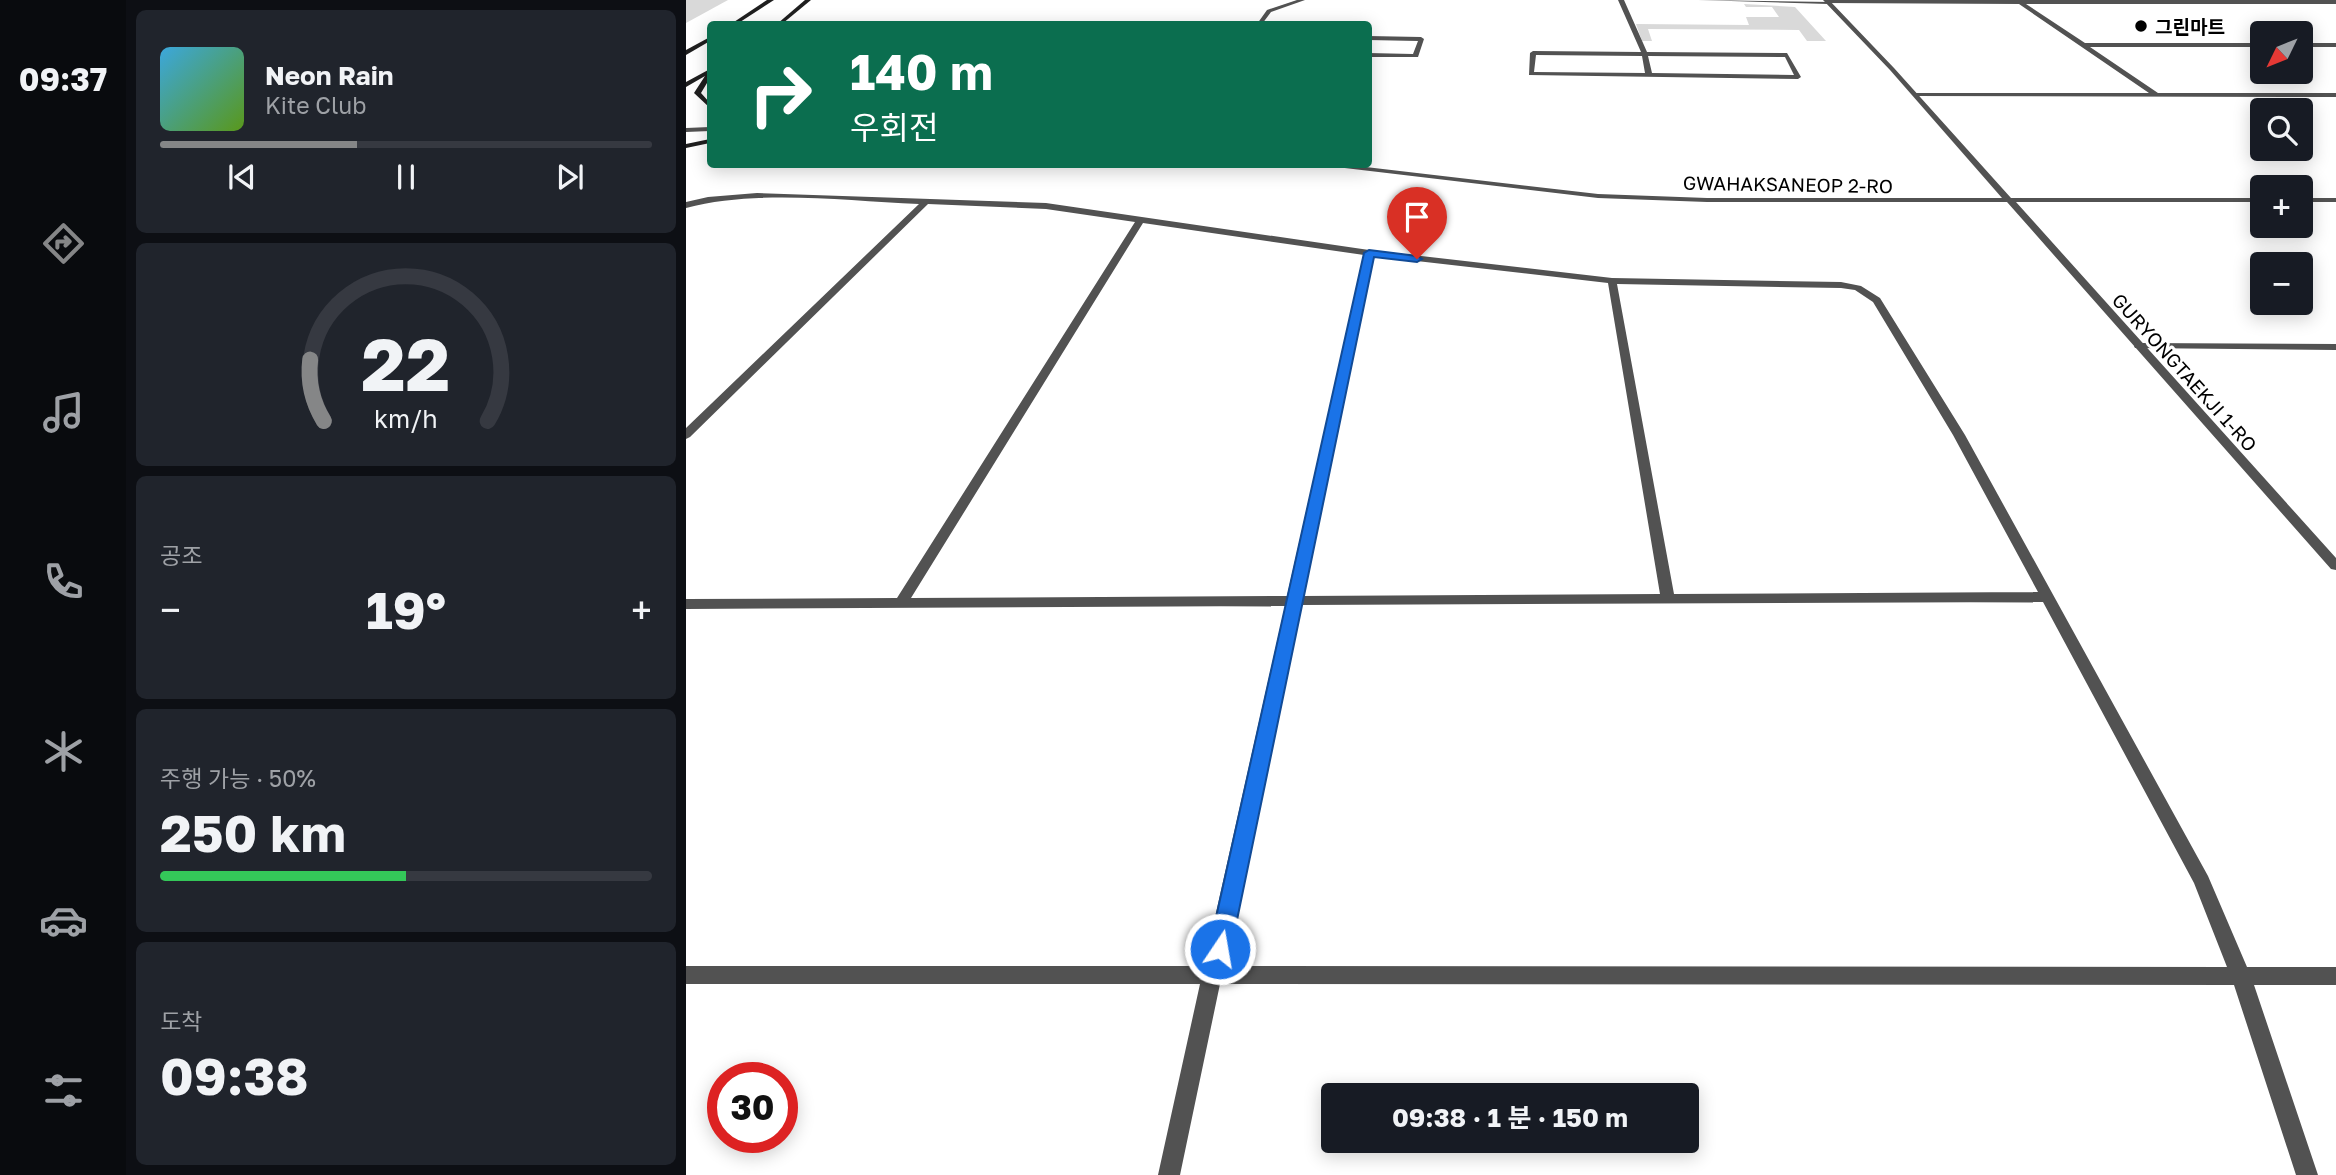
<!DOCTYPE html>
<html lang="ko">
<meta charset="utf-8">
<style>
body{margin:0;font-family:"Golos Text","Noto Sans KR",sans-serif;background:#20242c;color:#f1f3f6;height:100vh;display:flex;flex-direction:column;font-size:26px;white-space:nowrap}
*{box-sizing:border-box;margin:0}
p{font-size:23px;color:#9ea1a6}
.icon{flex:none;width:38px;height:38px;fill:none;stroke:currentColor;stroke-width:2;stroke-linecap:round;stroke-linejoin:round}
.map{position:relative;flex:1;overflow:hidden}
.panel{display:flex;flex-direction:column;gap:10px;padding:10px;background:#0d0f14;width:560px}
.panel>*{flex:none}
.hud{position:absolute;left:21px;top:21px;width:665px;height:147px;border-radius:7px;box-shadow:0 4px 18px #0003;background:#0b6e4f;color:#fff;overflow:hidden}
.needle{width:46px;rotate:227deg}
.tools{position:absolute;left:1564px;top:21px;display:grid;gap:14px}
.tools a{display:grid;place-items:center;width:63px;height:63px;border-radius:7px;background:#171b24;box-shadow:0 4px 18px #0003;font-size:35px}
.speed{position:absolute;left:21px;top:1062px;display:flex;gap:14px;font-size:35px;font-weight:700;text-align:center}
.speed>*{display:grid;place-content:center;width:91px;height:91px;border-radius:50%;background:#171b24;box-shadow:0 4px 18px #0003;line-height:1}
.speed .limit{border:10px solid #d22;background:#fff;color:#111}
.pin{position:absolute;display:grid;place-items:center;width:60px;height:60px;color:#fff;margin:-72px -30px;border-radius:50% 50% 50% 0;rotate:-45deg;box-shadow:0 0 7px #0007}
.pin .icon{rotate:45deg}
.me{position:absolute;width:77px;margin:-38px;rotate:12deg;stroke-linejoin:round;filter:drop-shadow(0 0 5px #0008)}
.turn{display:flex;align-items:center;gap:24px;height:147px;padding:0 28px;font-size:32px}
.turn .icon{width:91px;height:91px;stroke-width:2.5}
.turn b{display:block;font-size:49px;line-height:60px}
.big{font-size:52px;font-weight:700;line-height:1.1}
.panel .widget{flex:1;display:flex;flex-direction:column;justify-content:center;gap:10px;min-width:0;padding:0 24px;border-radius:10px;background:#20242c}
.panel .dial{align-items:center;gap:0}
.dial svg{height:182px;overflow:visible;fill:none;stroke:#363941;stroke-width:7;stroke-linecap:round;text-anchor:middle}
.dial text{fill:#f1f3f6;stroke:none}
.song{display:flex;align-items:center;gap:21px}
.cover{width:84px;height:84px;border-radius:10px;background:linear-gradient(135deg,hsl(200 70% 55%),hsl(90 70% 35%))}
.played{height:7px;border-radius:4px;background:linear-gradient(90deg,#858687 40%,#363941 40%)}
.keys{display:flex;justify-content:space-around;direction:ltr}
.heat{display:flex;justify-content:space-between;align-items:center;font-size:38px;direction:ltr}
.charge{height:10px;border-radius:5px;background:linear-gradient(90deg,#34c759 50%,#363941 0)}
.trip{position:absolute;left:635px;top:1083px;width:378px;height:70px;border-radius:7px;background:#171b24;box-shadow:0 4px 18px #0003;font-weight:700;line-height:70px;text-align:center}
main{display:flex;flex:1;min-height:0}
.tab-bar{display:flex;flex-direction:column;width:126px;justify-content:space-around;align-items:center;background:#090b0e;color:#9ea1a6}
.tab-bar .icon{width:49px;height:49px}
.tab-bar .on{color:#858687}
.tab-bar b{font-size:32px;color:#f1f3f6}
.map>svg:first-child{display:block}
.green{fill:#d9d9d9}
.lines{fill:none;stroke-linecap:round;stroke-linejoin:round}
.service{fill:#525252;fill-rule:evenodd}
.minor{fill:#525252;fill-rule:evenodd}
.tertiary{fill:#525252;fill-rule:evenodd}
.secondary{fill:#1f1f1f;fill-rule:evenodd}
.route{fill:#1a73e8;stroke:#114b97;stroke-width:2}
.poi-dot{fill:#000;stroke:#fff;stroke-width:2.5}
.labels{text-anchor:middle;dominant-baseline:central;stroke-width:6;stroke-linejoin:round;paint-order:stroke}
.far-poi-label{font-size:19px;font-weight:bold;fill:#000;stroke:#fff;text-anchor:start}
.far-street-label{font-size:19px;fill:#000;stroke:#fff}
</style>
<main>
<nav class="tab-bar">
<b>09:37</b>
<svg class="icon on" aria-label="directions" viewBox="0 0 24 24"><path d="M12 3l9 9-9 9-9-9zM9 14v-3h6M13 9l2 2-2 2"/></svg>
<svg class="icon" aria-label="music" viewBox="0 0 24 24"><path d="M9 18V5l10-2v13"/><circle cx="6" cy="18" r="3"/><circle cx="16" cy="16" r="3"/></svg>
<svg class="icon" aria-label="phone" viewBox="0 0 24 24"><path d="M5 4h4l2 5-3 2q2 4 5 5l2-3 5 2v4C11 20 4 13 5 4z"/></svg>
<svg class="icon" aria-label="climate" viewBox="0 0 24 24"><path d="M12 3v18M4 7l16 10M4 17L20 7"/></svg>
<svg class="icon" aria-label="car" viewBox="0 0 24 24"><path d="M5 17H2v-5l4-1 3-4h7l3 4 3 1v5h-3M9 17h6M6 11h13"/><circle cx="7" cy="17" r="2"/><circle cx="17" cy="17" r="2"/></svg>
<svg class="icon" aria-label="filters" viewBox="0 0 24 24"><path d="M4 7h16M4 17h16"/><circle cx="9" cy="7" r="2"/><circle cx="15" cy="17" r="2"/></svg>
</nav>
<section class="panel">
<div class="widget">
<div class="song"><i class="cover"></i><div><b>Neon Rain</b><p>Kite Club</p></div></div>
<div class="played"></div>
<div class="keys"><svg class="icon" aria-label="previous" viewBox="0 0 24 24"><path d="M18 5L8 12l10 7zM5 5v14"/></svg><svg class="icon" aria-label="pause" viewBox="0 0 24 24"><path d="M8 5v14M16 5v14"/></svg><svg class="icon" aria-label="next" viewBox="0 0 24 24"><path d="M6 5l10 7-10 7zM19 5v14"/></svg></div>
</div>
<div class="widget dial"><svg viewBox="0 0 100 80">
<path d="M14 69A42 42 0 1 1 86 69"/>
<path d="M14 69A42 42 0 0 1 8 42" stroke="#858687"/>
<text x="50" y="56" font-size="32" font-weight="700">22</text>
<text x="50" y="72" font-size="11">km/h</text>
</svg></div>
<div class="widget"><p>공조</p>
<div class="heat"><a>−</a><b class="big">19°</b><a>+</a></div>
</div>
<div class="widget"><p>주행 가능 · 50%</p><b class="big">250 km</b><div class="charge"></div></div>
<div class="widget"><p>도착</p><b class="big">09:38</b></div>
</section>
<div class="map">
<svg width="1650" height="1175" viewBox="0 0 1650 1175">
<rect width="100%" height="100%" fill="#fff"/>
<g class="green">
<path d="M 0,0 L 42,0 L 0,23 Z"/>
<path d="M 1058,4 L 1109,7 L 1140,41 L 1121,41 L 1113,30 L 962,29 L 966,41 L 956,41 L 950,24 L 1063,25 L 1060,17 L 1093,17 L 1086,7 L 1060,7 Z"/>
</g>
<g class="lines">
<g class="service">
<path d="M 611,0 L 619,0 L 585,12 L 576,24 L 571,24 L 581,10 Z"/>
<path d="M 932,0 L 938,0 L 961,52 L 1101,53 L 1115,77 L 1112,79 L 843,75 L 844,53 L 847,51 L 955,52 ZM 850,55 L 956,56 L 959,73 L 848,72 ZM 962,56 L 1099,57 L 1108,75 L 966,73 Z"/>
<path d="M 1012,0 L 1145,2 L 1142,4 Z"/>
<path d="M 682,36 L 735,37 L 738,39 L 732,57 L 682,57 L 682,53 L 727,54 L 732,41 L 682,40 Z"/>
</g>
<g class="minor">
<path d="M 1142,0 L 1650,0 L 1650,4 L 1340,4 L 1399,43 L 1577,43 L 1577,47 L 1404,47 L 1472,93 L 1650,93 L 1650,97 L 1229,96 L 1227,93 L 1463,93 L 1333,4 L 1140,3 Z"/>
<rect x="1615" y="43" width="35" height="4"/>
<path d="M 71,193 L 360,203 L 683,250 L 926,278 L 1155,282 L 1175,286 L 1194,298 L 1279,435 L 1522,876 L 1561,967 L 1650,967 L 1650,985 L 1568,985 L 1632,1175 L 1610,1175 L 1548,985 L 534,984 L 494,1175 L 472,1175 L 514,984 L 0,984 L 0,966 L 518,966 L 599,606 L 0,609 L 0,599 L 211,598 L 449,222 L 360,209 L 242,204 L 4,437 L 0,439 L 0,428 L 233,204 C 158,201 72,189 0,208 L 0,202 L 22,197 ZM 457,223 L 678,255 L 601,596 L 225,598 ZM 687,256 L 922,283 L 974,594 L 616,596 ZM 931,284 L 1155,288 L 1169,290 L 1187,302 L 1267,435 L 1352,592 L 988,594 ZM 1357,602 L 1508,883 L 1541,967 L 538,966 L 614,605 Z"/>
<path d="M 1453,343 L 1650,344 L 1650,350 L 1449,348 L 1448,346 Z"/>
</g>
<g class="tertiary">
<path d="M 1137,0 L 1143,0 L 1208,68 L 1325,198 L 1577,198 L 1577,202 L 1330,202 L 1650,558 L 1650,570 L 1645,569 L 1321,202 L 1021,202 L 912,198 L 625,164 L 654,164 L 912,194 L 1021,198 L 1316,198 L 1204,70 Z"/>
<path d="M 24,127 L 24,131 L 0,132 L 0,128 Z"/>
<rect x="1615" y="198" width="35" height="4"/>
</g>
<g class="secondary">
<path d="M 81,0 L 88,0 L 51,24 L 45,24 Z"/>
<path d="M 119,0 L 125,0 L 96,24 L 91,24 Z"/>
<path d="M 24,37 L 24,41 L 0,55 L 0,50 Z"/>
<path d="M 24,69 L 24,78 L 15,93 L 24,103 L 24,108 L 8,93 L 19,76 L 0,87 L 0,82 Z"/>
<path d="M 24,139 L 24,143 L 0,148 L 0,144 Z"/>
</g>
</g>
<path class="route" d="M 683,250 L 731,256 L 736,259 L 731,262 L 688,257 L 545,949 L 542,956 L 534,959 L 526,956 L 523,949 L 678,253 Z"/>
<circle class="poi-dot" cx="1455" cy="26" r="7"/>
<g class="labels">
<g class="far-poi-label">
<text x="1469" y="26">그린마트</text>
</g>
<g class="far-street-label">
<text transform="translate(1102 184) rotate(1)">GWAHAKSANEOP 2-RO</text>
<text transform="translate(1499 372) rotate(48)">GURYONGTAEKJI 1-RO</text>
</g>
</g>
</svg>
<div class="tools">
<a><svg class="needle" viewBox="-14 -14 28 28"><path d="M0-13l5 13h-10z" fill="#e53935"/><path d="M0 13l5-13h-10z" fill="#9ea1a6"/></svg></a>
<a><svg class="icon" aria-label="search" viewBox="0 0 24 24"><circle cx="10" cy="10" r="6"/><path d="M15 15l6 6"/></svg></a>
<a>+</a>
<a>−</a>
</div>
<div class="speed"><div class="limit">30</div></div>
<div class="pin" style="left:731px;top:259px;background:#d93025"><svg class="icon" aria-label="arrive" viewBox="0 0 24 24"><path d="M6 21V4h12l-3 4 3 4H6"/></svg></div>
<svg class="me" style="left:534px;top:949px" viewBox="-20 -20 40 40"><circle r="17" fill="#1a73e8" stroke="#fff" stroke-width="3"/><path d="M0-11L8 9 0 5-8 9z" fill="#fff"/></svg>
<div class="trip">09:38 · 1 분 · 150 m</div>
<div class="hud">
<div class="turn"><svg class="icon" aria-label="right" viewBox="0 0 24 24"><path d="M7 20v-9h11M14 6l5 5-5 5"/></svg><div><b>140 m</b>우회전</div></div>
</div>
</div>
</main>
